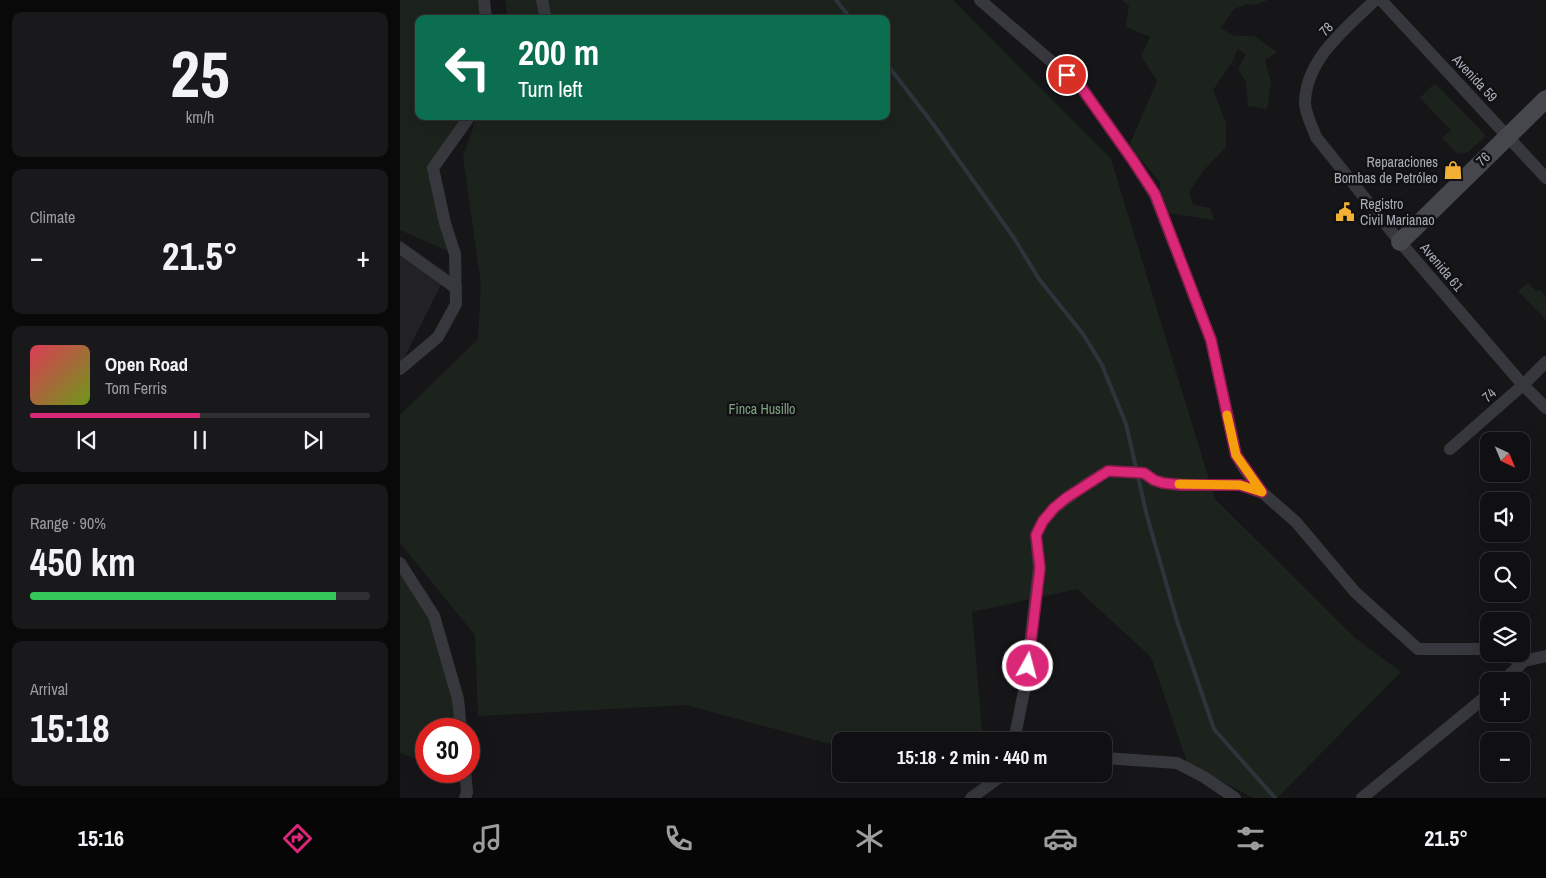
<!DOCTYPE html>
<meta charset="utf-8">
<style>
body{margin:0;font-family:"Archivo Narrow",sans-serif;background:#19191b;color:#f1f3f6;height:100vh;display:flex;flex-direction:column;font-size:19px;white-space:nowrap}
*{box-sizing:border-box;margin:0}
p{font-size:16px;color:#9c9d9f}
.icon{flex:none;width:28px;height:28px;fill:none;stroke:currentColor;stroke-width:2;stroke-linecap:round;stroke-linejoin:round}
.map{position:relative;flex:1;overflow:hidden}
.panel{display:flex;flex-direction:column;gap:12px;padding:12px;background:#09090a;width:400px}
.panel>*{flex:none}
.hud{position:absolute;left:15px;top:15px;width:475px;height:105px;border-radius:10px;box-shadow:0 5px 20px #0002,0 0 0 1px #303032;background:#0b6e4f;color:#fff;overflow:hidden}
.needle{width:32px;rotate:136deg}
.tools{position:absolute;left:1080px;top:432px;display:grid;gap:10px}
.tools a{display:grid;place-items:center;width:50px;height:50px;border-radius:10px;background:#101012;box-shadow:0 5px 20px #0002,0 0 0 1px #303032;font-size:25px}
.speed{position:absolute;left:15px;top:718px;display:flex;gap:10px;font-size:25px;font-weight:700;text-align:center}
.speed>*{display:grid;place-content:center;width:65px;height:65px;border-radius:50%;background:#101012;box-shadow:0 5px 20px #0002,0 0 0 1px #303032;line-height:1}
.speed .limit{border:8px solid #d22;background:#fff;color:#111}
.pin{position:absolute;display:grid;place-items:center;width:42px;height:42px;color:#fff;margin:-21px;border:2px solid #fff;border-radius:50%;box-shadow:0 1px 5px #0007}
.me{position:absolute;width:55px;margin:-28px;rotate:7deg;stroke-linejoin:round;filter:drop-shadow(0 0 4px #0008)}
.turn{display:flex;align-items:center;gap:18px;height:105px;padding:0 20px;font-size:22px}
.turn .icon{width:65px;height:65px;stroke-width:2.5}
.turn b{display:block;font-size:35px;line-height:42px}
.big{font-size:38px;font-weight:700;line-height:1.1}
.panel .card{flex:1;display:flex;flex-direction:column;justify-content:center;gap:8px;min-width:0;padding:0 18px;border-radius:10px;background:#19191b}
.panel .dial{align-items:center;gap:0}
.dial b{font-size:65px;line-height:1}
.song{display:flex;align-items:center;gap:15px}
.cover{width:60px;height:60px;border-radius:8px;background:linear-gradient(135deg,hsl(350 70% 55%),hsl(80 70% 35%))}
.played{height:5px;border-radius:2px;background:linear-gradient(90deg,#db2777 50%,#303032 50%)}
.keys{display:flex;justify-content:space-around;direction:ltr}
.heat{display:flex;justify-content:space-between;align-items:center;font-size:28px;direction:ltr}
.charge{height:8px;border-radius:4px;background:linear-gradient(90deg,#34c759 90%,#303032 0)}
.trip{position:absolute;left:432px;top:732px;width:280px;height:50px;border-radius:10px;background:#101012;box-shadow:0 5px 20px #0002,0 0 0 1px #303032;font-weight:700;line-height:50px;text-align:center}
.dock{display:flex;height:80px;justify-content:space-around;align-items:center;background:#060607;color:#9c9d9f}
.dock .icon{width:35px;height:35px}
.dock .current{color:#db2777}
.dock b{font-size:22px;color:#f1f3f6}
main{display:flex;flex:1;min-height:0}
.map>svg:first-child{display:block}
.built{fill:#222225}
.green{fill:#1c231d}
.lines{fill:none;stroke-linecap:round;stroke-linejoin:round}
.stream{stroke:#2c353c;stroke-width:4}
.street{stroke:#37383d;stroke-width:12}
.secondary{stroke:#45474d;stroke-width:18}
.route-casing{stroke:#8e194d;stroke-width:12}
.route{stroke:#db2777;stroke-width:9}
.slow{stroke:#f59e0b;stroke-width:9}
.labels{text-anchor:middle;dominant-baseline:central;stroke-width:5;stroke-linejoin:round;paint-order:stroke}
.street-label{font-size:14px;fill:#a8adb8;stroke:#111113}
.poi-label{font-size:14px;fill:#a8adb8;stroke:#111113;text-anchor:end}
.park-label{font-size:14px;fill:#7fa381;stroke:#111113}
</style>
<main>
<section class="panel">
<div class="card dial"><b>25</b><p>km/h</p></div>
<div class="card"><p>Climate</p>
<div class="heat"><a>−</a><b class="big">21.5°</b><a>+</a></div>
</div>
<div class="card">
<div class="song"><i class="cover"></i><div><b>Open Road</b><p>Tom Ferris</p></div></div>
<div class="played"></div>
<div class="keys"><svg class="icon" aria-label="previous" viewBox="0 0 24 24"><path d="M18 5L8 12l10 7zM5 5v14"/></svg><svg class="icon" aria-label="pause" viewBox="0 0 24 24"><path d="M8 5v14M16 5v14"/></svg><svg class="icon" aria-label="next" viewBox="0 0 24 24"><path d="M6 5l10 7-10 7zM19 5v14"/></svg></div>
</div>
<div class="card"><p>Range · 90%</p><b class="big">450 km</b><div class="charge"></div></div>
<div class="card"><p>Arrival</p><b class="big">15:18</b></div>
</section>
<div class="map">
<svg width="1146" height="798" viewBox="0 0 1146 798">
<rect width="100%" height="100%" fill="#161618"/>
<path class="built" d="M 0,240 L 47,273 L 0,366 Z"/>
<g class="green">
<path d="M 0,0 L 84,0 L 86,19 L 19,19 L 19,116 L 70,116 L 33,168 L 55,254 L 0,230 Z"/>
<path d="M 105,0 L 553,0 L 711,159 L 815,499 L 955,638 L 1001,672 L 877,798 L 853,798 L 787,762 L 751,657 L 677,589 L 572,612 L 582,732 L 555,741 L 441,741 L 441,747 L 286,705 L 78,716 L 75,635 L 0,543 L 0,415 L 78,339 L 81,285 L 63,156 L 77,116 L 486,116 L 486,19 L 108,19 Z"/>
<path d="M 722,0 L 868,0 L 855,5 L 847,4 L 834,9 L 821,28 L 834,36 L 854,36 L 877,52 L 865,60 L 871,83 L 867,109 L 848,106 L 846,82 L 838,69 L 846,54 L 838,49 L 832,62 L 813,90 L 826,123 L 826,147 L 803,171 L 789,192 L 793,205 L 810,208 L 814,220 L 762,212 L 760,182 L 729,146 L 757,81 L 741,56 L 750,37 L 726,27 L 729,6 Z"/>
<path d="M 1035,83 L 1086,136 L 1068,152 L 1058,154 L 1042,138 L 1051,130 L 1020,98 Z"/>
<path d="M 1128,283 L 1136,291 L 1140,290 L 1146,297 L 1146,320 L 1118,291 Z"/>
<path d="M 0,563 L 34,616 L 58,699 L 55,729 L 26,729 L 26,763 L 0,753 Z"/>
</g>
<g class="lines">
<g class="stream">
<path d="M 436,0 L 451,19"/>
<path d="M 486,63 L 533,124 L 614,238 L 639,279 L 683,334 L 702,365 L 726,424 L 747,516 L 777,621 L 814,729 L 875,798"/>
</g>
<g class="street">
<path d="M 84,0 L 86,19"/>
<path d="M 142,0 L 146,19"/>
<path d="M 580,0 L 681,87 L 732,159 L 755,195 L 811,340 L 836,455 L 845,470 L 863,493 L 896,522 L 955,592 L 1018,649 L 1081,649 L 1089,651"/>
<path d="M 975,0 C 946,29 905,59 905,104 C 906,115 912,126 916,137 L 1000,242 L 1123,385 L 1146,408"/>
<path d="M 981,0 L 1146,178"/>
<path d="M 0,248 L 56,288"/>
<path d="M 0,369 L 38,337 L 56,304 L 55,254 L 45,223 L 33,168 L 70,116"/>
<path d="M 1050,449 L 1123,385 L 1146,362"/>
<path d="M 0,563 L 34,616 L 58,699 L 61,729"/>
<path d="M 1099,654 L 1124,661 L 1146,656"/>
<path d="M 1103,681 L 1124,661"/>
<path d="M 614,741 L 625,686 L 639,568 L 636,535 L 643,521 L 654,508 L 685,485 L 708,471 L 744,473 L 753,480 L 763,483 L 783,485 L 840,485 L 863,493"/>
<path d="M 704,758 L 777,763 L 804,777 L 835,798"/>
<path d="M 65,798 L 67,792 L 65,771"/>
<path d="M 571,798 L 604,774"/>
<path d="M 962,798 L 1089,694"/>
</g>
<path class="secondary" d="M 1000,242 L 1146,99"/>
</g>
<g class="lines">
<g class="route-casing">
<path id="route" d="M 628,666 L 640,568 L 636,535 L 643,521 L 654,508 L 666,498 L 708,471 L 744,473 L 754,480 L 763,483 L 783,485 L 840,485 L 862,492 L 836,455 L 811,340 L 755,194 L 732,159 L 681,87 L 667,75"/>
</g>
<use href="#route" class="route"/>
<path class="slow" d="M 779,484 L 840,485 L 862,492 L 836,455 L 827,415"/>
</g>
<defs>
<g id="shop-bare" transform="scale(1.5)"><path d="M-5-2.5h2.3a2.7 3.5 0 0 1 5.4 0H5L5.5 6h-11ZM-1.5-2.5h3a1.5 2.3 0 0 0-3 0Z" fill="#f2b134" stroke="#111113" stroke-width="2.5" paint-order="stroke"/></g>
<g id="civic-bare" transform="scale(1.5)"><path d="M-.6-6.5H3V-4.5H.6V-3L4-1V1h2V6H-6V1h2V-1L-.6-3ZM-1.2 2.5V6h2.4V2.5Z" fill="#f2b134" stroke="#111113" stroke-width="2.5" paint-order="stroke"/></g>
</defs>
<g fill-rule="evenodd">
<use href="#shop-bare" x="1053" y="170"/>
<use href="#civic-bare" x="945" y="212"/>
</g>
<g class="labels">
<g class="street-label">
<text transform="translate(926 29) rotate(-46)">78</text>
<text transform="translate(1075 78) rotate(47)">Avenida 59</text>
<text transform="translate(1083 159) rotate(-44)">76</text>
<text transform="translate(1042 267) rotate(50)">Avenida 61</text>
<text transform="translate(1089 395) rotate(-41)">74</text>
</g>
<g class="poi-label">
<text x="1038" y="162">Reparaciones<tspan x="1038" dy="16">Bombas de Petróleo</tspan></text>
<text x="960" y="204" text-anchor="start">Registro<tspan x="960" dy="16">Civil Marianao</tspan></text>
</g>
<g class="park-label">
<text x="362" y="409">Finca Husillo</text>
</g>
</g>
</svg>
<div class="tools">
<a><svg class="needle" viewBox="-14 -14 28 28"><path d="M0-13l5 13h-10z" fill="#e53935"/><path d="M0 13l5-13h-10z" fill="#9c9d9f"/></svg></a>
<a><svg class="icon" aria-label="sound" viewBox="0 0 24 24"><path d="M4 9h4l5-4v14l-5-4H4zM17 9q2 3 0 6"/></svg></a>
<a><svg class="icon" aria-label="search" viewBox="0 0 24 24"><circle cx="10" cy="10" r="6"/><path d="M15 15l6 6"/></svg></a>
<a><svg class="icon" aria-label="layers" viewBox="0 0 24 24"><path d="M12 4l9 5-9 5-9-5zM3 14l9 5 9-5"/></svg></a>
<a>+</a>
<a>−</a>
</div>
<div class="speed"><div class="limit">30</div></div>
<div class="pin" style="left:667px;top:75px;background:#d93025"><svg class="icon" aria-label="arrive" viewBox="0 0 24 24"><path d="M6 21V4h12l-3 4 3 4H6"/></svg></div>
<svg class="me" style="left:628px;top:666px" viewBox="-20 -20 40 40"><circle r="17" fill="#db2777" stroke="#fff" stroke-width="3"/><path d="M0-11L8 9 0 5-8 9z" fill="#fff"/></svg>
<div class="trip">15:18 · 2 min · 440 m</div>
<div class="hud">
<div class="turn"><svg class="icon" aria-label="left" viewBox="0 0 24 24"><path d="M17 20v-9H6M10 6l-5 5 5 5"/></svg><div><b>200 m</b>Turn left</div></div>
</div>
</div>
</main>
<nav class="dock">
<b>15:16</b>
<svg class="icon current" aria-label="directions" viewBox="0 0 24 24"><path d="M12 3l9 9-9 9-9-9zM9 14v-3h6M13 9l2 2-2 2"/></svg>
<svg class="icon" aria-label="music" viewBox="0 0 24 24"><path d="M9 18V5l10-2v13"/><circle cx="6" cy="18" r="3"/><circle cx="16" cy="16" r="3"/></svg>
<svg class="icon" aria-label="phone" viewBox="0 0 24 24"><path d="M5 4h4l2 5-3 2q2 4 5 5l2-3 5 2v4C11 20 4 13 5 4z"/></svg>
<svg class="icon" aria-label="climate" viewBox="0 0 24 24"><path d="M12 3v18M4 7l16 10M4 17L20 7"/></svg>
<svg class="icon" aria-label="car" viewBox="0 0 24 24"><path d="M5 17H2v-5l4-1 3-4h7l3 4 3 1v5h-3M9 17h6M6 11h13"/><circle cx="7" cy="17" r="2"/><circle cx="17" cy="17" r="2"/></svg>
<svg class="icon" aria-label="filters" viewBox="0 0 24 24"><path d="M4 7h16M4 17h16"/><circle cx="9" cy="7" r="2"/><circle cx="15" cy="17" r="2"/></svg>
<b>21.5°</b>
</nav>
